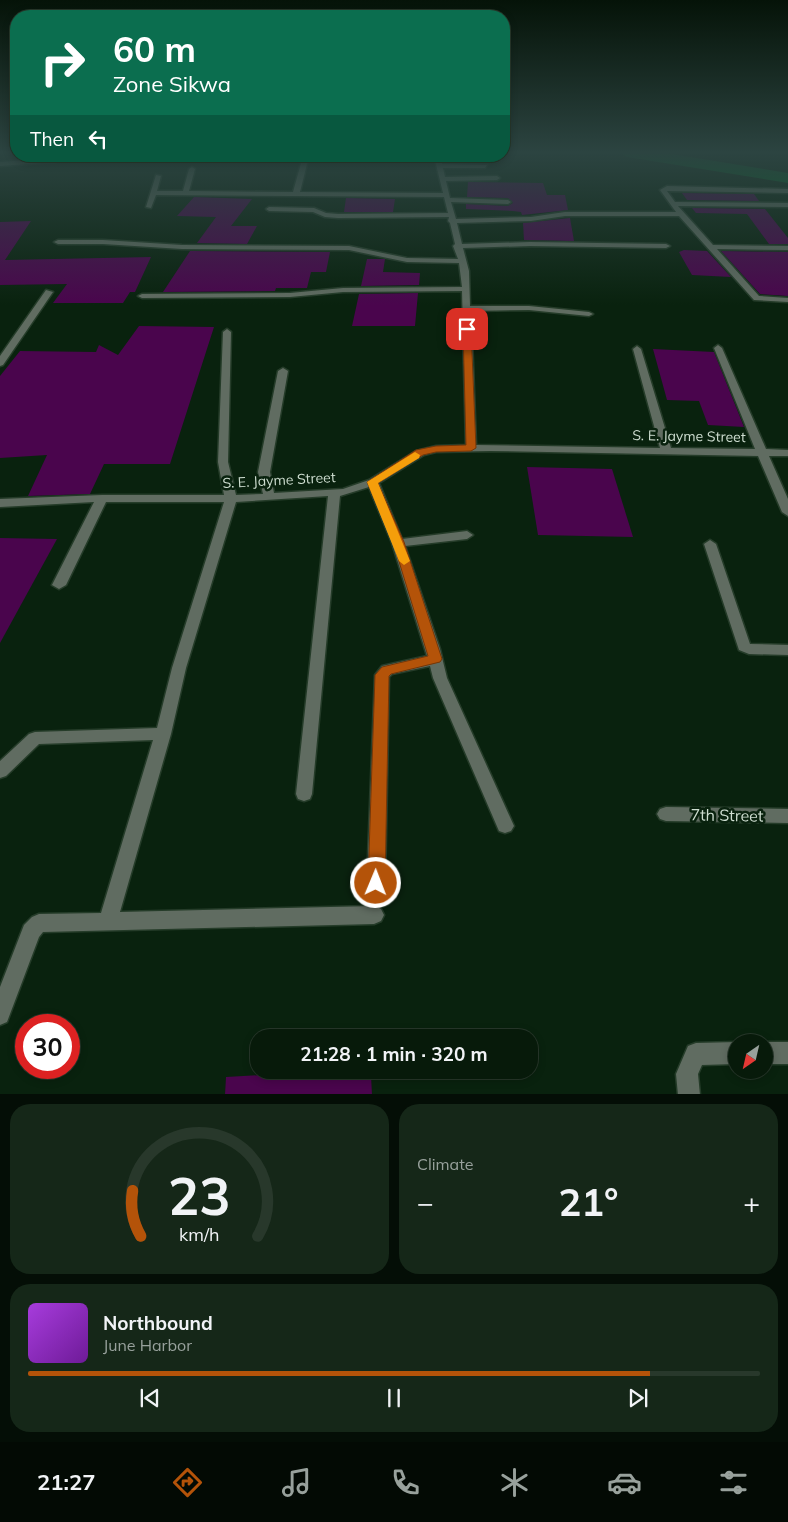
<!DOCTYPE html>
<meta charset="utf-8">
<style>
body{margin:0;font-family:Mulish,sans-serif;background:#152718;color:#f1f3f6;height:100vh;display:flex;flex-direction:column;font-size:19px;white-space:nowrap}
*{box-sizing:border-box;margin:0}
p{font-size:16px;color:#98a19c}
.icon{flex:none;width:28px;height:28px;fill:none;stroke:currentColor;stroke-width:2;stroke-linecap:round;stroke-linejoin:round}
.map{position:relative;height:1094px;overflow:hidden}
.side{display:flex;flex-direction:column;gap:10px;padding:10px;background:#040e06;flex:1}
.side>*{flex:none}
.banner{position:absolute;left:10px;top:10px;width:500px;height:152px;border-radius:20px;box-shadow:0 2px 8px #0003,0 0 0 1px #28382b;background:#0b6e4f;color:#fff;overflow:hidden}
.needle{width:32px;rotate:214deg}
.buttons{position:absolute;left:728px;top:1034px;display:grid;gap:10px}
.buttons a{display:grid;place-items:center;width:45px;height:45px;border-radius:50%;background:#071a0a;box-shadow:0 2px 8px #0003,0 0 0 1px #28382b;font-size:25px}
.speed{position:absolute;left:15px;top:1014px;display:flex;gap:10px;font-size:25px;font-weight:700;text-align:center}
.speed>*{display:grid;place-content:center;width:65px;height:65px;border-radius:50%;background:#071a0a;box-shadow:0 2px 8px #0003,0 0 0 1px #28382b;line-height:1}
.speed .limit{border:8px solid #d22;background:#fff;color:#111}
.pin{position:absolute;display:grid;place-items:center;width:42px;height:42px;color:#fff;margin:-21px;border-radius:10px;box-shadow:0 2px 8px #0006}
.me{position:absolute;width:55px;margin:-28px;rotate:1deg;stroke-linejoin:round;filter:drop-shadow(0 0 4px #0008)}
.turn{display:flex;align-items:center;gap:18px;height:105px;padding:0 20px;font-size:22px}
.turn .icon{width:65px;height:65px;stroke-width:2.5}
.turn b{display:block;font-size:35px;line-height:42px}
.then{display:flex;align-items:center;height:48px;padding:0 20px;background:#0003;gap:10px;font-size:19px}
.big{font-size:38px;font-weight:700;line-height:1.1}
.side .tile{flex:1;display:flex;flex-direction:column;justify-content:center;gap:8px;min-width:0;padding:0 18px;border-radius:20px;background:#152718}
.side .dial{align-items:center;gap:0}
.dial svg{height:130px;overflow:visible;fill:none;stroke:#28382b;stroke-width:7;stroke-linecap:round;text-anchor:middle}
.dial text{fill:#f1f3f6;stroke:none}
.song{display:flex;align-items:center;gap:15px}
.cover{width:60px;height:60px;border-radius:8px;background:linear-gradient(135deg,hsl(280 70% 55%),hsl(280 70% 35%))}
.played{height:5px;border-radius:2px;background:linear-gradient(90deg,#b45309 85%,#28382b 85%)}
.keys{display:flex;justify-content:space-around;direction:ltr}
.heat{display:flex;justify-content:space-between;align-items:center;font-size:28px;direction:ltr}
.side .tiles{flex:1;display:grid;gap:10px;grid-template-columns:1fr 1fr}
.tile:last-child{grid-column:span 2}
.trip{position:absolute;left:250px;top:1029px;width:288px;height:50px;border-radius:20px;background:#071a0a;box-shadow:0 2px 8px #0003,0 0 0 1px #28382b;font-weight:700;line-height:50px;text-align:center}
.menu{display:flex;height:80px;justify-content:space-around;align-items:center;background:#030a04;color:#98a19c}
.menu .icon{width:35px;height:35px}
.menu .on{color:#b45309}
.menu b{font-size:22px;color:#f1f3f6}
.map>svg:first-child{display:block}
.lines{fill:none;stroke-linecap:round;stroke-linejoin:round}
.river{fill:#006524;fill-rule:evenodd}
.building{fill:#4a054d}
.minor-casing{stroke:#253c29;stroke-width:3}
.minor{fill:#606c61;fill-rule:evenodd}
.route{fill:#b45309;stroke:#753606}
.slow{fill:#f59e0b}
.labels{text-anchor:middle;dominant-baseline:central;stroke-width:5;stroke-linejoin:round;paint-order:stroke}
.street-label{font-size:14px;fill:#ceddd0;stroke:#09220e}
.near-street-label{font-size:16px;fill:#ceddd0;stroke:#09220e}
</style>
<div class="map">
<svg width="788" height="1095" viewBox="0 0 788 1095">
<rect width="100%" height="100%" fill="#09220e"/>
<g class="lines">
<path class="river" d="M 619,152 L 660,152 L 788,173 L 788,183 L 627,157 Z"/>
</g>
<g class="building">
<path d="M 468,182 L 543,183 L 547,195 L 565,195 L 568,210 L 522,215 L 521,212 L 513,211 L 466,209 L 466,204 L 508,206 L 513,203 L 508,198 L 467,197 Z"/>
<path d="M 682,193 L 754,194 L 759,201 L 687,200 Z"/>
<path d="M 194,197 L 252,199 L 231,226 L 257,226 L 247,244 L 197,243 L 216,217 L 177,216 Z"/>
<path d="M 346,198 L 395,199 L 393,212 L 344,212 Z"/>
<path d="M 692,208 L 765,209 L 788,238 L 788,244 L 769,244 L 747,214 L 696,213 Z"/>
<path d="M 570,218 L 574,241 L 524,240 L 523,223 Z"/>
<path d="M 31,221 L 5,260 L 151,257 L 135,292 L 130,292 L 123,303 L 53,303 L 67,284 L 0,285 L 0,222 Z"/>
<path d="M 684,250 L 707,251 L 731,277 L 692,275 L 679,252 Z"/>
<path d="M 190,251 L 192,251 L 330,252 L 326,272 L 311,272 L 307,288 L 276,288 L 275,291 L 163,292 Z"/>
<path d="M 721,251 L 788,252 L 788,296 L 760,294 Z"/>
<path d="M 367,259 L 385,259 L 383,272 L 420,273 L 419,285 L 361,286 Z"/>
<path d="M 418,293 L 415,326 L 352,326 L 359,294 Z"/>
<path d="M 139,326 L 214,327 L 170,464 L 104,464 L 90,494 L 28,496 L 47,455 L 0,458 L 0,376 L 20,351 L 96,352 L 99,345 L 118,355 Z"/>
<path d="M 653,349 L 714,352 L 744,427 L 708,425 L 699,401 L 667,400 Z"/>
<path d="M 527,467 L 612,469 L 633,537 L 538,535 Z"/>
<path d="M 0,538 L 57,539 L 0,643 Z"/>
<path d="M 297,1073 L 297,1080 L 371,1075 L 372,1095 L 225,1095 L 226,1077 Z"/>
</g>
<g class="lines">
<g class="minor-casing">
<g id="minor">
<path d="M 59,156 L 67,156 L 56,162 L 0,166 L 0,162 L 55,158 Z"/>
<path d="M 303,156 L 309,156 L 300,192 L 443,193 L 434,156 L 440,156 L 442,164 L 487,165 L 485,168 L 443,168 L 445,177 L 497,176 L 500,178 L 497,180 L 446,181 L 450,198 L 508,200 L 511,202 L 508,204 L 451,202 L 456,219 L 531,217 L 565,212 L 676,212 L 660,190 L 667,186 L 788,189 L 788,193 L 667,191 L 675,202 L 788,203 L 788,207 L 678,206 L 713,245 L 788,246 L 788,250 L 717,249 L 759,296 L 788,298 L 788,302 L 754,300 L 679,216 L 565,216 L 531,221 L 457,223 L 462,244 L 530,242 L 666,244 L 670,246 L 666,248 L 530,246 L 463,248 L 469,271 L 470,306 L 529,306 L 589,312 L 593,314 L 589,316 L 529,310 L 471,311 L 476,445 L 660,448 L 633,349 L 637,346 L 641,349 L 671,448 L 755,449 L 714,348 L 718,345 L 722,348 L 766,449 L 788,450 L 788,456 L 769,456 L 788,499 L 788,516 L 782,512 L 758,456 L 490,451 L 436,452 L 424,455 L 379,483 L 402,539 L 467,531 L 473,535 L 467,539 L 405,546 L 440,649 L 447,678 L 514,826 L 511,831 L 505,833 L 499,831 L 433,678 L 430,666 L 392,674 L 389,677 L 385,883 L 383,889 L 376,891 L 369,889 L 367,883 L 375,675 L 382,666 L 427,656 L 392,543 L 369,487 L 340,496 L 312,794 L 310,799 L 304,801 L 298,799 L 296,794 L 328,496 L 236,502 L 186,668 L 171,734 L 120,912 L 374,906 L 381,909 L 384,915 L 381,921 L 374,924 L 43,932 L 39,937 L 7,1022 L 0,1025 L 0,987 L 24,925 L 32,917 L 39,914 L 101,913 L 153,740 L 39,744 L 6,776 L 0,778 L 0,761 L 29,734 L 35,732 L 157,728 L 172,668 L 224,502 L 106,502 L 66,585 L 59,589 L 52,585 L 94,502 L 0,507 L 0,499 L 102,495 L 224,495 L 218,462 L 223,332 L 227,329 L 231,332 L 228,462 L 236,495 L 263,494 L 258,472 L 278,371 L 283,368 L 288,371 L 270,472 L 274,493 L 343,489 L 369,480 L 416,451 L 436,446 L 466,445 L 462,291 L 343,292 L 290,297 L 142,298 L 138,296 L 142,294 L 290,293 L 343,288 L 462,287 L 459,263 L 407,262 L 349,250 L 182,249 L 103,244 L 58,244 L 54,242 L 58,240 L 103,240 L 182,245 L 349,246 L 407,258 L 458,259 L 453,246 L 455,244 L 450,223 L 448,221 L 449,217 L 338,218 L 325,217 L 313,212 L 269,211 L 266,209 L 269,207 L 314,208 L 326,213 L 338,214 L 448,213 L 444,197 L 156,195 L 151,208 L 146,207 L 156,175 L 161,176 L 157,191 L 183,191 L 189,169 L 192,167 L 195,169 L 189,191 L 293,192 Z"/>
<path d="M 46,290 L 53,292 L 3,365 L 0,366 L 0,356 Z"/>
<path d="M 710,540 L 716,544 L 750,644 L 788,645 L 788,655 L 749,654 L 739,650 L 704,544 Z"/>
<path d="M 666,807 L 788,809 L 788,823 L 666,821 L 660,819 L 657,814 L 660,809 Z"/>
<path d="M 737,1042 L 736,1064 L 702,1065 L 698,1074 L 700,1095 L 678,1095 L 676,1074 L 688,1046 L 696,1043 Z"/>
<rect x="764" y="1042" width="24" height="22"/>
</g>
</g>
<use href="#minor" class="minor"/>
</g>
<linearGradient id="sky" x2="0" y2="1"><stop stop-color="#051308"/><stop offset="0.5" stop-color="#2c4441"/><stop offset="1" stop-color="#2c4441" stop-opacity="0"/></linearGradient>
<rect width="788" height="305" fill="url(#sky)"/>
<path class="route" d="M 467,327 L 471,329 L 476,448 L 471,451 L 436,452 L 423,455 L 378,483 L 404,542 L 442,659 L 440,662 L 391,674 L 389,676 L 385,883 L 382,888 L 376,891 L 370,888 L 368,883 L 375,675 L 382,667 L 428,656 L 393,542 L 367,482 L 416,450 L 436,446 L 466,445 L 463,329 Z"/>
<path class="slow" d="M 415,452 L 420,455 L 419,458 L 378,483 L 410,561 L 404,565 L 399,561 L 367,482 Z"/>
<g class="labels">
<g class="street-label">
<text transform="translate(689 436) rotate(1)">S. E. Jayme Street</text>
<text transform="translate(279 480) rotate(-3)">S. E. Jayme Street</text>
</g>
<g class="near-street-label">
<text transform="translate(727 815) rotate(1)">7th Street</text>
</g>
</g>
</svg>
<div class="buttons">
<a><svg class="needle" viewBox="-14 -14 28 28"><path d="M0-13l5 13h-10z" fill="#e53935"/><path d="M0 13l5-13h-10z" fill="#98a19c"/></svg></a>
</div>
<div class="speed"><div class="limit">30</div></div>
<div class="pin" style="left:467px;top:329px;background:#d93025"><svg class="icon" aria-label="arrive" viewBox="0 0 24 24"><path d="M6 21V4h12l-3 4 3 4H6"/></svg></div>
<svg class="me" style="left:376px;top:883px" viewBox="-20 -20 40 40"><circle r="17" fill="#b45309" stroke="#fff" stroke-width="3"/><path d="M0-11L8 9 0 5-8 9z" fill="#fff"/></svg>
<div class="trip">21:28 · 1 min · 320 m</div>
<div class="banner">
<div class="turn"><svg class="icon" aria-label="right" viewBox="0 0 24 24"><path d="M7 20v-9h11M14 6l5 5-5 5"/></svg><div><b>60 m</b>Zone Sikwa</div></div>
<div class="then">Then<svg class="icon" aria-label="left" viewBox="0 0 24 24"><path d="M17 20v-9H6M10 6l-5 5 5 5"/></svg></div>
</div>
</div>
<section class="side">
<div class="tiles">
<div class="tile dial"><svg viewBox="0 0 100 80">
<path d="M14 69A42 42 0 1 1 86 69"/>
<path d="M14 69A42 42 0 0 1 9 41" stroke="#b45309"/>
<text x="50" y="56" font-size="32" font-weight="700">23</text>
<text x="50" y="72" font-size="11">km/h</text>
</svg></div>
<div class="tile"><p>Climate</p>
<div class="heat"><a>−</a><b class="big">21°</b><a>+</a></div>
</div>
<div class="tile">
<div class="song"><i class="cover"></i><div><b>Northbound</b><p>June Harbor</p></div></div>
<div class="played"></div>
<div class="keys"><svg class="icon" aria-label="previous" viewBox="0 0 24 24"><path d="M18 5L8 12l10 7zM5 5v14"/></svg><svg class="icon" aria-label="pause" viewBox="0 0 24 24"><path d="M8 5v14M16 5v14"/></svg><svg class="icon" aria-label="next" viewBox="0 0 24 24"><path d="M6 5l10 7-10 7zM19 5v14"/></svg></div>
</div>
</div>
</section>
<nav class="menu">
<b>21:27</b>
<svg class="icon on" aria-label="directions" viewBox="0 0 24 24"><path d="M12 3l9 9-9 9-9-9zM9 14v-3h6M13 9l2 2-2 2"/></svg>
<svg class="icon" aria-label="music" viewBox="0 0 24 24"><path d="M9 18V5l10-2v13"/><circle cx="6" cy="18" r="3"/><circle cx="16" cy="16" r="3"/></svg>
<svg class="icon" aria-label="phone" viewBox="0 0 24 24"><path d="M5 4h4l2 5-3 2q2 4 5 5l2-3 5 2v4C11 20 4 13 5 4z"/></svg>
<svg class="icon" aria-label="climate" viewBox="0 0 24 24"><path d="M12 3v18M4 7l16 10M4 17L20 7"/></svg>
<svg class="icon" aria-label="car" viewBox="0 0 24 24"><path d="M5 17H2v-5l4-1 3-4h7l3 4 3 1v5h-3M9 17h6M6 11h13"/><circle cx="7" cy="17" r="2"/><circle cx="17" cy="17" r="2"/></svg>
<svg class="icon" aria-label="filters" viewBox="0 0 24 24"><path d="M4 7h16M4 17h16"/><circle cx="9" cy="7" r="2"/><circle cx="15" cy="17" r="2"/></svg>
</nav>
